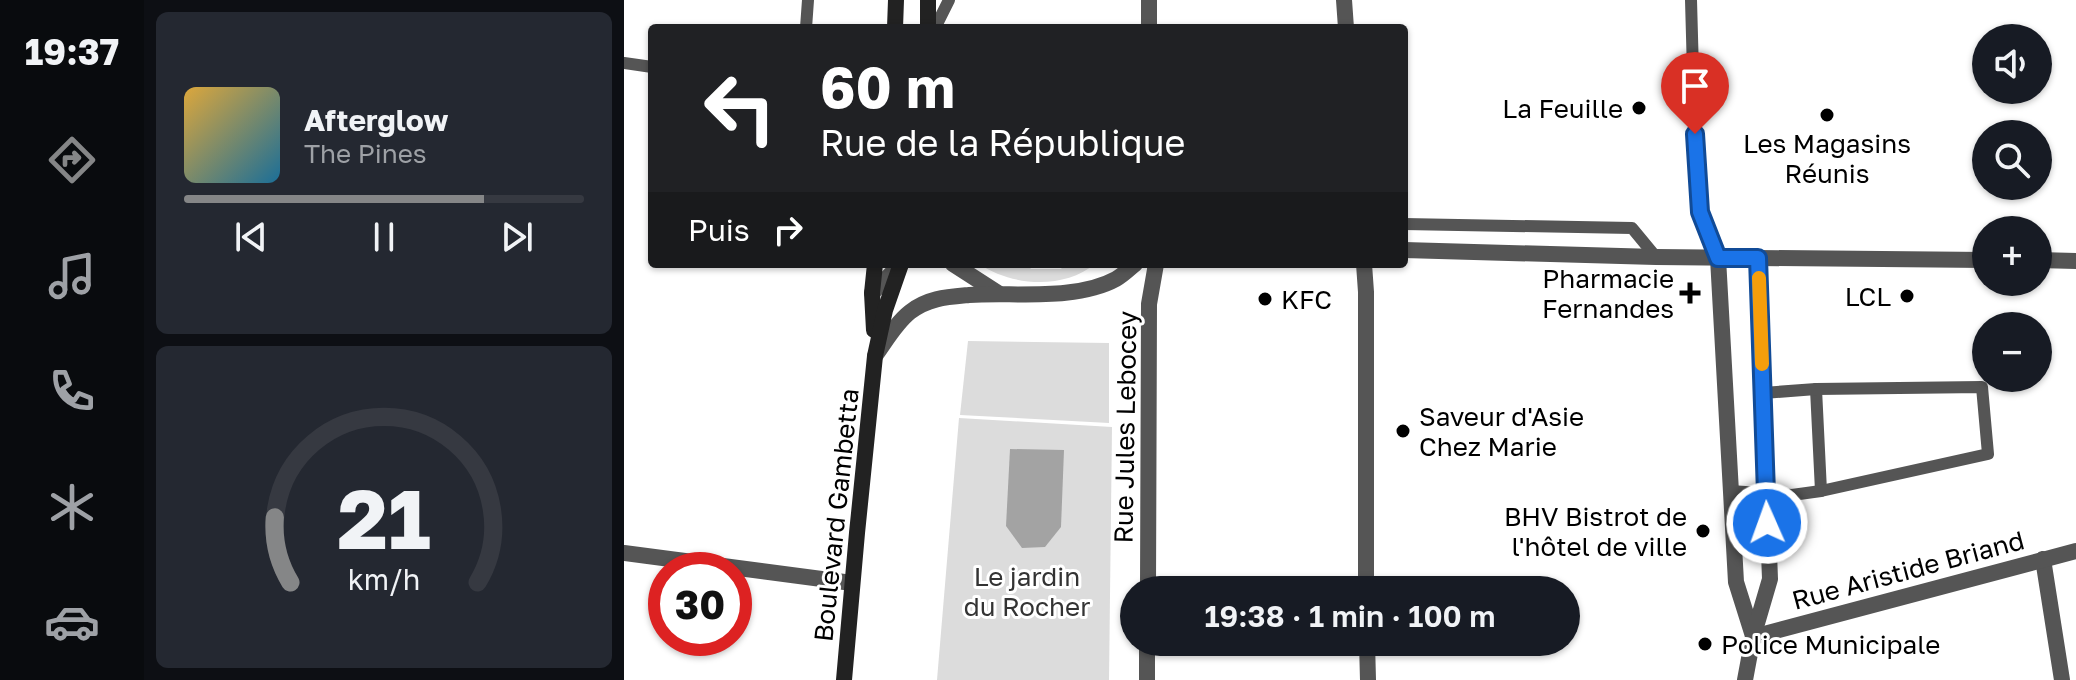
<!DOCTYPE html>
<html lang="fr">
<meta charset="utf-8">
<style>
body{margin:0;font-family:"Golos Text",sans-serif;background:#242831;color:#f1f3f6;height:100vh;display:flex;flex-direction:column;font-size:30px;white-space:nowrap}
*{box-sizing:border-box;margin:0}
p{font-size:26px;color:#9ea1a6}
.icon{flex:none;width:44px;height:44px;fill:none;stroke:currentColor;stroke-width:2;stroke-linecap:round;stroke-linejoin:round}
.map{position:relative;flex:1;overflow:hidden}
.panel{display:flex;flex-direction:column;gap:12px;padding:12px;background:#0d0f14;width:480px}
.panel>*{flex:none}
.banner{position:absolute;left:24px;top:24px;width:760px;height:244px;border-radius:8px;box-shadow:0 2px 6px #0004;background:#202124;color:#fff;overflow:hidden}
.fabs{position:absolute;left:1348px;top:24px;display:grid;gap:16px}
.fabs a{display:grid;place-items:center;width:80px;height:80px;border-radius:50%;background:#171b24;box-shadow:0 2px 6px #0004;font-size:40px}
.speed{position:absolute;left:24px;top:552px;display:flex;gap:16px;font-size:40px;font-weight:700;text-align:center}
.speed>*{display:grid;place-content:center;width:104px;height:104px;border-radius:50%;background:#171b24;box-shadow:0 2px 6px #0004;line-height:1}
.speed .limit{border:12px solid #d22;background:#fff;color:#111}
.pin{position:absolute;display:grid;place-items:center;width:68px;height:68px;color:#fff;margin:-82px -34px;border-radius:50% 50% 50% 0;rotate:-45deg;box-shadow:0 0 8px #0007}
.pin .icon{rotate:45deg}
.me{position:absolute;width:88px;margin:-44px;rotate:358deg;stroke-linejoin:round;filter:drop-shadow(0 0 6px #0008)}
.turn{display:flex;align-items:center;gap:28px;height:168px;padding:0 40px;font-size:36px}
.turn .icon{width:104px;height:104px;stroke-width:2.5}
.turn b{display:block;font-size:56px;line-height:68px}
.then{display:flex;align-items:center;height:76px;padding:0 40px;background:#0003;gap:16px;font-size:30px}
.panel .tile{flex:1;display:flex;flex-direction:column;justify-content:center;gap:12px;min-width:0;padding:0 28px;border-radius:12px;background:#242831}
.panel .dial{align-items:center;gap:0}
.dial svg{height:208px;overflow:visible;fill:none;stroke:#363941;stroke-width:7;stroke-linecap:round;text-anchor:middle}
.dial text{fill:#f1f3f6;stroke:none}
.song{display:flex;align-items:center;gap:24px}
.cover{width:96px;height:96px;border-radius:12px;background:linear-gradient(135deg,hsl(40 70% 55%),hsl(200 70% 35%))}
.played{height:8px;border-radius:4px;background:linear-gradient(90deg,#858687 75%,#363941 75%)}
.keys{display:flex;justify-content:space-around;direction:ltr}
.trip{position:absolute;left:496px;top:576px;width:460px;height:80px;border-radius:40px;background:#171b24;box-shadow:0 2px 6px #0004;font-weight:600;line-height:80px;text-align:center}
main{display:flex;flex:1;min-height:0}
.tabs{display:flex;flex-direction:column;width:144px;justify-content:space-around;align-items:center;background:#090b0e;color:#9ea1a6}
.tabs .icon{width:56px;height:56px}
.tabs .on{color:#858687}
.tabs b{font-size:36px;color:#f1f3f6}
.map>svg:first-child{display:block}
.green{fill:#dcdcdc}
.water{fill:#a3a3a3}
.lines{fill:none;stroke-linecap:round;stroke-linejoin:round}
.service{stroke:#555;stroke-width:12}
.pedestrian{stroke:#555;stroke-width:16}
.minor{stroke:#555;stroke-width:16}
.tertiary{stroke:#555;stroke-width:16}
.secondary{stroke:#222;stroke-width:16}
.route-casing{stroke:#114b97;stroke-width:20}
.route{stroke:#1a73e8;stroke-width:14}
.slow{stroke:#f59e0b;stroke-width:14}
.poi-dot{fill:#000;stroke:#fff;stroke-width:3}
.labels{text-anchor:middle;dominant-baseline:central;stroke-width:6;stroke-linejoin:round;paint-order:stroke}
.poi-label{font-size:26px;fill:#000;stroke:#fff;text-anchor:end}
.street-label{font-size:26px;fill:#000;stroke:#fff}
.park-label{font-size:26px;fill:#333;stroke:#fff}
</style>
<main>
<nav class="tabs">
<b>19:37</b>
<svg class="icon on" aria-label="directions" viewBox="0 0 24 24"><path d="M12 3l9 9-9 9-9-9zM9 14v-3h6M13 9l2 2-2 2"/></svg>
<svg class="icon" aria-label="music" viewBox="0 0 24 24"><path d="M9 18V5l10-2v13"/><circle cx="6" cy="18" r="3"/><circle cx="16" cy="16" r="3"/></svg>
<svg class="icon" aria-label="phone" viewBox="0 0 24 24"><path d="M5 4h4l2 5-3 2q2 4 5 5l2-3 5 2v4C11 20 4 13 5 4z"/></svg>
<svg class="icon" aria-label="climate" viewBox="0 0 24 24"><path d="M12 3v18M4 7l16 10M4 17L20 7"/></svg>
<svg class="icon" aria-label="car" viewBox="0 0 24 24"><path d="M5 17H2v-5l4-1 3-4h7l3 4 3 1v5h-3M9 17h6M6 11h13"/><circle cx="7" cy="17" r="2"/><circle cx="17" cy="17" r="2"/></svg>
</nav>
<section class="panel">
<div class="tile">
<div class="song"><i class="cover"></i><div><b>Afterglow</b><p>The Pines</p></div></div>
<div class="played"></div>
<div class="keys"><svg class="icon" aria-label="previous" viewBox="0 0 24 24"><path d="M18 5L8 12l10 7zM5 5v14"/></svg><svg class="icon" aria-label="pause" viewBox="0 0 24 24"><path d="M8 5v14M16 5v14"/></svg><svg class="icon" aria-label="next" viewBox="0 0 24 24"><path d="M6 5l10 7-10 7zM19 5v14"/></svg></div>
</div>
<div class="tile dial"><svg viewBox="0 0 100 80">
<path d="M14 69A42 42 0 1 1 86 69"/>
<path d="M14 69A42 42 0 0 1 8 44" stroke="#858687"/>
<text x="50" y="56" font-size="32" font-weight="700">21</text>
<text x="50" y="72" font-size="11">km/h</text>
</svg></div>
</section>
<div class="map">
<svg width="1452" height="680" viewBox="0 0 1452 680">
<rect width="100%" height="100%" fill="#fff"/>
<g class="green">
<path d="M 355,264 L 403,264 L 407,269 L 437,269 L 441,264 L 471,264 C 439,290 388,286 355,264 Z"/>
<path d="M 344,341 L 485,343 L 485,423 L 336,415 Z"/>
<path d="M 335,418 L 488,427 L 485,680 L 313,680 Z"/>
</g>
<path class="water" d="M 386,449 L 440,450 L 437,527 L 421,547 L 398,548 L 382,526 Z"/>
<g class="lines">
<g class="service">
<path d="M 1067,0 L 1070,108 L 1076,212 L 1094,258"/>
<path d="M 182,28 L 184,0"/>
<path d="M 311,28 L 325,0"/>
<path d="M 0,63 L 28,67"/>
<path d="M 780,224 L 1008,228 L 1032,257"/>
<path d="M 1192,389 L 1197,491"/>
<path d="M 1106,491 L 1168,495 L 1197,491 L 1364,454 L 1358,387 L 1192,389 L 1139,393"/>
</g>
<g class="pedestrian">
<path d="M 1419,559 L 1438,680"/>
<path d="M 1129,637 L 1452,551"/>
</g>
<g class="minor">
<path d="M 720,0 L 722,28"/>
<path d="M 525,28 L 525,0"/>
<path d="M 1094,258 L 1112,582 L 1129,636"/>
<path d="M 0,553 L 228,583"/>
<path d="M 524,590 L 525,304 L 532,264"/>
<path d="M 523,680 L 523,642"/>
<path d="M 1121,680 L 1129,637 L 1146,579 L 1134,258"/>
</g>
<g class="tertiary">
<path d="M 780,250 L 1032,257 L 1362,260"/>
<path d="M 1414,260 L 1452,261"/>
<path d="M 329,264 L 374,293"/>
<path d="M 740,264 L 742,292 L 742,590"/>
<path d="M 248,293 L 277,264"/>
<path d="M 251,356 C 262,341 272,323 286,312 C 304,298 323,297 345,295 C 389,292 452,301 492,279 C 499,275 505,269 511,264"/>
<path d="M 743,642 L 744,680"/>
</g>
<g class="secondary">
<path d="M 304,0 L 304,28"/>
<path d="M 271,28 L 272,0"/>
<path d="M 250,330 L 248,293 L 251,264"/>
<path d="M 220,680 L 233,533 L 251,356 L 261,310 L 277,264"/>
</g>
</g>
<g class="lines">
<g class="route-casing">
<path id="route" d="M 1071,134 L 1076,212 L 1094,258 L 1134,258 L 1143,523"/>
</g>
<use href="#route" class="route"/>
<path class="slow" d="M 1135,278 L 1138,364"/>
</g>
<g class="poi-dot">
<circle cx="1015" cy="108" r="8"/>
<circle cx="1203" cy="115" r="8"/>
<path d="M1062 281h8v8h8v8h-8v8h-8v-8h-8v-8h8z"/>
<circle cx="1283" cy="296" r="8"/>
<circle cx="641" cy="299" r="8"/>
<circle cx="779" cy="431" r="8"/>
<circle cx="1079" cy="531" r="8"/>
<circle cx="1081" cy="644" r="8"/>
</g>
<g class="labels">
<g class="poi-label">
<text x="999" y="108">La Feuille</text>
<text x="1203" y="143" text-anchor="middle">Les Magasins<tspan x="1203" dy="30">Réunis</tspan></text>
<text x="1050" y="278">Pharmacie<tspan x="1050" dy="30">Fernandes</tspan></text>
<text x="1267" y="296">LCL</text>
<text x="657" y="299" text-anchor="start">KFC</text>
<text x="795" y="416" text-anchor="start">Saveur d'Asie<tspan x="795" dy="30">Chez Marie</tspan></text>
<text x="1063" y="516">BHV Bistrot de<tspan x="1063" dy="30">l'hôtel de ville</tspan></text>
<text x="1097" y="644" text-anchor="start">Police Municipale</text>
</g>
<g class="street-label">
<text transform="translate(501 427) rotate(-89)">Rue Jules Lebocey</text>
<text transform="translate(212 515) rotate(-84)">Boulevard Gambetta</text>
<text transform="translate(1284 570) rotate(-15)">Rue Aristide Briand</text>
</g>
<g class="park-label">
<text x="403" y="576">Le jardin<tspan x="403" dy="30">du Rocher</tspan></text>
</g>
</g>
</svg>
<div class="fabs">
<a><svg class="icon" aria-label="sound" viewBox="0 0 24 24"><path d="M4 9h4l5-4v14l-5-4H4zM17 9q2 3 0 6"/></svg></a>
<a><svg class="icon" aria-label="search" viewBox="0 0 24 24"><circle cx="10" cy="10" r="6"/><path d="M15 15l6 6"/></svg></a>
<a>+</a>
<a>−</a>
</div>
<div class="speed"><div class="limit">30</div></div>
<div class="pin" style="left:1071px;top:134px;background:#d93025"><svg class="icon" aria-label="arrive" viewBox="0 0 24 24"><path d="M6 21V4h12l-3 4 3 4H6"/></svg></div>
<svg class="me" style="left:1143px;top:523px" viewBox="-20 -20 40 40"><circle r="17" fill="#1a73e8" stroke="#fff" stroke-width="3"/><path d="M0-11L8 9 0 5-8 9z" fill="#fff"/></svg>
<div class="trip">19:38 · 1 min · 100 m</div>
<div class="banner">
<div class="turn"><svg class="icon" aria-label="left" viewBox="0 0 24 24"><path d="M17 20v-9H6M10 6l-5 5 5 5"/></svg><div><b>60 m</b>Rue de la République</div></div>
<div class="then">Puis<svg class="icon" aria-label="right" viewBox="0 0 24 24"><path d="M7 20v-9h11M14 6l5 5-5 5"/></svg></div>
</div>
</div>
</main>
